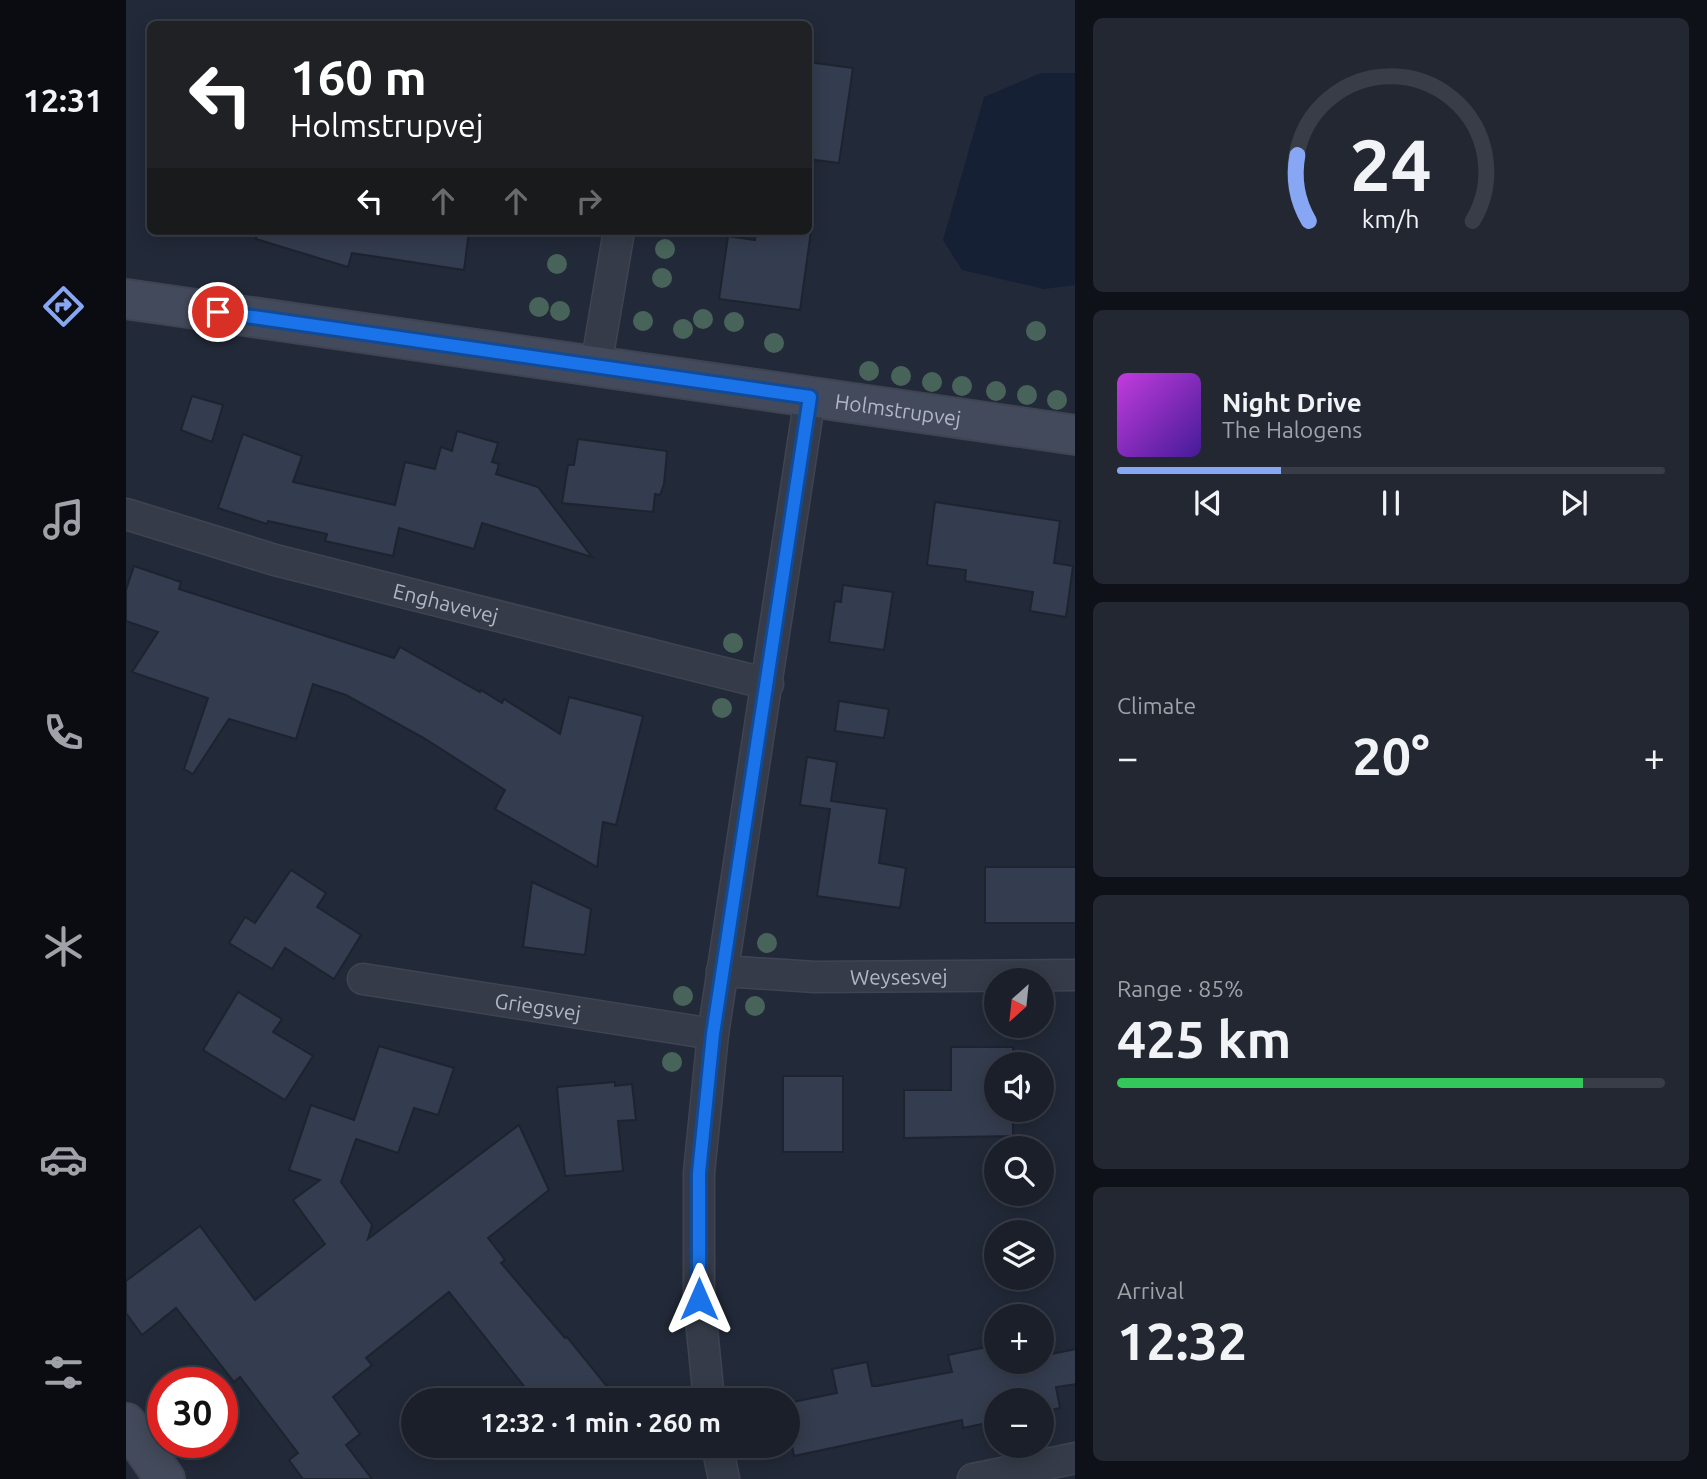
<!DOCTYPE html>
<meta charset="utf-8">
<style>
body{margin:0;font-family:Ubuntu,sans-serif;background:#232732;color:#f1f3f6;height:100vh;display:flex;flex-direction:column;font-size:26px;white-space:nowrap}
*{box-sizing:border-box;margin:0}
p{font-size:23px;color:#9fa2a8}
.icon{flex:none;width:38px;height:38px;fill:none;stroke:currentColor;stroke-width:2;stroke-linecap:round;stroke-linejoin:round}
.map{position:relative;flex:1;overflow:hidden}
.details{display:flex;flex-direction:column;gap:18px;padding:18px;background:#0e1117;width:632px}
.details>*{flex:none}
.hud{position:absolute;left:21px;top:21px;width:665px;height:214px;border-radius:10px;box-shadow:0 4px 18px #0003,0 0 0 2px #383d47;background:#202124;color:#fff;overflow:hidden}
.needle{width:46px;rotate:207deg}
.buttons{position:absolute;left:858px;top:968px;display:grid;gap:14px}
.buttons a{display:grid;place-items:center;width:70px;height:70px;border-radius:50%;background:#1a1f2a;box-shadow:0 4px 18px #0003,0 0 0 2px #383d47;font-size:35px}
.speed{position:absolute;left:21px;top:1367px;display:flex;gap:14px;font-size:35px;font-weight:700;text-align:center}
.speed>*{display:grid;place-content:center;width:91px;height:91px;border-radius:50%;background:#1a1f2a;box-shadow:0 4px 18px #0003,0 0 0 2px #383d47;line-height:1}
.speed .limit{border:10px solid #d22;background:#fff;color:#111}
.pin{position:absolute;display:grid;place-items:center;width:60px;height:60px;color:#fff;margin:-30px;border:4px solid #fff;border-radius:50%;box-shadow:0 2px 7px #0007}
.me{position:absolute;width:77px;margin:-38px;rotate:0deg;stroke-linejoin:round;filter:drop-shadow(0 0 5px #0008)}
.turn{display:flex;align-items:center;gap:24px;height:147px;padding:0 28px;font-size:32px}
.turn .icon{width:91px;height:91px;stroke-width:2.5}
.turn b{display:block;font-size:49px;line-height:60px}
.lanes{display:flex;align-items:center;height:66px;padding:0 28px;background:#0003;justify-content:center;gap:35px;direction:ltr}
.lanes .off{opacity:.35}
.big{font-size:52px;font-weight:700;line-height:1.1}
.details .tile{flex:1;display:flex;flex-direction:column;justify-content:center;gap:10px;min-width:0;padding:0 24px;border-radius:10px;background:#232732}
.details .dial{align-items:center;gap:0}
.dial svg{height:182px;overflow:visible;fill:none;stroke:#383d47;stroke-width:7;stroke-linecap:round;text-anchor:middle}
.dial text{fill:#f1f3f6;stroke:none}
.song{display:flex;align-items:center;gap:21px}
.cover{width:84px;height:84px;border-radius:10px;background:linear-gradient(135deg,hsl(290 70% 55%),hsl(260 70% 35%))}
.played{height:7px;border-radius:4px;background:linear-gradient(90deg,#87a6f3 30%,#383d47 30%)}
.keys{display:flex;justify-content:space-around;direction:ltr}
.heat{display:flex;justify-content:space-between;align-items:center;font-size:38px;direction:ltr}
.charge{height:10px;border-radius:5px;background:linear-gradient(90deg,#34c759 85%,#383d47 0)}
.trip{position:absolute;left:275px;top:1388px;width:399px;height:70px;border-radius:35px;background:#1a1f2a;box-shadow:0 4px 18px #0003,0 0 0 2px #383d47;font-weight:700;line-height:70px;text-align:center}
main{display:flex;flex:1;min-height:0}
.menu{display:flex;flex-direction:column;width:126px;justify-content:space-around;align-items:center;background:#0a0c11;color:#9fa2a8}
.menu .icon{width:49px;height:49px}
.menu .current{color:#87a6f3}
.menu b{font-size:32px;color:#f1f3f6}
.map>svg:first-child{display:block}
.water{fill:#162035}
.building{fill:#343d4f;stroke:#1d232f;stroke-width:2}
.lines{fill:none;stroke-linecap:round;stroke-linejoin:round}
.street-casing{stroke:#3f4452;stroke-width:33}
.secondary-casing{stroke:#3f4452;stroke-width:42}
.street{stroke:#353b48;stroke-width:30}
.secondary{stroke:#434a5b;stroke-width:38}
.tree{fill:#48645a}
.route-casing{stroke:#114b97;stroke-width:18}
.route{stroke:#1a73e8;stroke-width:12}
.labels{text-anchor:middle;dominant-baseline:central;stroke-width:7;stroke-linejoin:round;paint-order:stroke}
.street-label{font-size:21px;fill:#b0b6c5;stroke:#1b212d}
</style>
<main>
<nav class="menu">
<b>12:31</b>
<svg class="icon current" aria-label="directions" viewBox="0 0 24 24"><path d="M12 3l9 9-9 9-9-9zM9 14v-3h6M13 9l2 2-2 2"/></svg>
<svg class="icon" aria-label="music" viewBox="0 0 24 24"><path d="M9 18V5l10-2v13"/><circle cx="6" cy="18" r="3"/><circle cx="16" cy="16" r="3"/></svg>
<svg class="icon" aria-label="phone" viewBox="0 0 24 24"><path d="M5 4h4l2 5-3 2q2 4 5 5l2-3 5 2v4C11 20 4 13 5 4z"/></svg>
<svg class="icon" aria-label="climate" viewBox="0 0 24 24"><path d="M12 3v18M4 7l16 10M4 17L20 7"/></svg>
<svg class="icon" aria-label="car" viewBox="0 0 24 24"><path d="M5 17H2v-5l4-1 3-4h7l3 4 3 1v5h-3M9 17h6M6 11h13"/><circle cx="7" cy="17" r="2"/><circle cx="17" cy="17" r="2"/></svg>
<svg class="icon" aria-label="filters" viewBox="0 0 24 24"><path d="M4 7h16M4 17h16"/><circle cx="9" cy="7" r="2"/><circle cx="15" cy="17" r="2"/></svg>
</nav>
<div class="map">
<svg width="950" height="1479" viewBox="0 0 950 1479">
<rect width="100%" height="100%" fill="#222938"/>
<path class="water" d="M 915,73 L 950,73 L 949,285 L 918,289 L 836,270 L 817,240 L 858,97 Z"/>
<g class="building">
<path d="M 682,62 L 727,68 L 713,163 L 682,159 Z"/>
<path d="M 131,231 L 343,231 L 338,270 L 226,253 L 222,267 L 130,239 Z"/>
<path d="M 630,231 L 685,231 L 674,310 L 593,299 L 602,236 L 629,240 Z"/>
<path d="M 66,396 L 97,405 L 86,442 L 55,430 Z"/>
<path d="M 331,431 L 372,443 L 366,462 L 373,464 L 370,474 L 412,487 L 466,557 L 356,523 L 348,549 L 273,528 L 267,556 L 199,541 L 201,534 L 142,521 L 141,524 L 92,508 L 117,434 L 176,456 L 167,482 L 269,505 L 279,462 L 309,469 L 315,447 L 326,451 Z"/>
<path d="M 452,439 L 541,451 L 538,484 L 534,495 L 529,494 L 527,512 L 436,503 L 442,465 L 448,465 Z"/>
<path d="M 809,502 L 934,521 L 928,563 L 947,566 L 940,617 L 904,611 L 907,592 L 839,581 L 840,570 L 801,565 Z"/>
<path d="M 8,566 L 55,582 L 53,589 L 268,658 L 274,647 L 354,692 L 355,690 L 376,703 L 378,699 L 434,734 L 443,697 L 517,716 L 490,825 L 477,822 L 471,867 L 369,809 L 379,790 L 298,738 L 220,695 L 187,684 L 170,739 L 103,719 L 67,774 L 58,769 L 82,698 L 6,672 L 32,632 L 0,621 L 0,590 Z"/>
<path d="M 717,585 L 767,592 L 758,650 L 703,642 L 709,601 L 715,602 Z"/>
<path d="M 713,701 L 763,709 L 758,738 L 709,731 Z"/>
<path d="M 681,757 L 711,762 L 705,801 L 761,809 L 753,863 L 780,868 L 774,908 L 691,896 L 704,809 L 674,805 Z"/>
<rect x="859" y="867" width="91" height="56"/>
<path d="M 165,870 L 200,893 L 191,907 L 235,935 L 208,979 L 159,948 L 146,969 L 103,943 L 119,917 L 129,923 Z"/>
<path d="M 406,882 L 465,909 L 459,955 L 397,947 Z"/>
<path d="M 112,992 L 156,1019 L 147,1032 L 187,1056 L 159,1100 L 77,1050 Z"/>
<path d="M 253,1046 L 328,1068 L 312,1115 L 288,1108 L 272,1153 L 230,1139 L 215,1182 L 246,1225 L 242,1239 L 393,1125 L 423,1190 L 362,1238 L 379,1260 L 375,1263 L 439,1338 L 441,1337 L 492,1400 L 409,1400 L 323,1292 L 240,1358 L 246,1365 L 207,1397 L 234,1434 L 220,1445 L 246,1479 L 177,1479 L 163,1460 L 172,1453 L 114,1377 L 108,1382 L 50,1308 L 16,1335 L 0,1313 L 0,1281 L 74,1226 L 129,1300 L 199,1244 L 167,1200 L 194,1180 L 163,1170 L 185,1105 L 228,1120 Z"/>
<path d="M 825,1047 L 887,1047 L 887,1064 L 870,1064 L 870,1110 L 887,1110 L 887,1136 L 778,1138 L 778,1090 L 825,1090 Z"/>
<rect x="657" y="1076" width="60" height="76"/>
<path d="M 489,1082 L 489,1086 L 506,1084 L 510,1120 L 492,1121 L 497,1171 L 439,1176 L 431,1087 Z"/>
<path d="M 870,1345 L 870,1366 L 915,1362 L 915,1356 L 950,1349 L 950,1384 L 930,1387 L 934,1408 L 915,1412 L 915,1400 L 870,1400 L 870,1421 L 837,1428 L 836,1420 L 668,1456 L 662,1426 L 662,1403 L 711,1393 L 706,1369 L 741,1362 L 746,1386 L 751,1386 L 826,1372 L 822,1355 Z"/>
</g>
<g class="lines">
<g class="street-casing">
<g id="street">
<path d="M 470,366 L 493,231"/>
<path id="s1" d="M 0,514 L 149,560 L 642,684"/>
<path id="s2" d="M 596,971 L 689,977 L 950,975"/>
<path id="s3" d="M 237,979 L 587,1034"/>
<path d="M 583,1400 L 573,1299 L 573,1173 L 587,1034 L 684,397"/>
<path d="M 591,1446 L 598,1479"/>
<path d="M 847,1479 L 950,1458"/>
</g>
</g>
<g class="secondary-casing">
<g id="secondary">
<path id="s4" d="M 0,299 L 950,435"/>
<path d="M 0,1423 L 39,1479"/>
</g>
</g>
<use href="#street" class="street"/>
<use href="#secondary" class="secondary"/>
</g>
<g class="tree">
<circle cx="539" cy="249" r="10"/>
<circle cx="431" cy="264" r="10"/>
<circle cx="536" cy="278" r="10"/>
<circle cx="413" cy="307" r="10"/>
<circle cx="434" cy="311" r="10"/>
<circle cx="577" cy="319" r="10"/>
<circle cx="517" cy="321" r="10"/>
<circle cx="608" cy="322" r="10"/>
<circle cx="557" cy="329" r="10"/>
<circle cx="910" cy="331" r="10"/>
<circle cx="648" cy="343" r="10"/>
<circle cx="743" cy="371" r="10"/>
<circle cx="775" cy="376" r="10"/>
<circle cx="806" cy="382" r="10"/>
<circle cx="836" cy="386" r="10"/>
<circle cx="870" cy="391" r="10"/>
<circle cx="901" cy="395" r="10"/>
<circle cx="931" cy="400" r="10"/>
<circle cx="607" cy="643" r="10"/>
<circle cx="596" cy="708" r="10"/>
<circle cx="641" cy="943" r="10"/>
<circle cx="557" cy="996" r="10"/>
<circle cx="629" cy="1006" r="10"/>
<circle cx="546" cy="1062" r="10"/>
</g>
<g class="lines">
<g class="route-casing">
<path id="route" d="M 92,312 L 684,397 L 587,1034 L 573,1173 L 573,1299"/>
</g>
<use href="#route" class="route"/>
</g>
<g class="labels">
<g class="street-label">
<text stroke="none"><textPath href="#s4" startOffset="780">Holmstrupvej</textPath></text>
<text stroke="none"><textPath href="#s1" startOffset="332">Enghavevej</textPath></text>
<text stroke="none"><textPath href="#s2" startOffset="177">Weysesvej</textPath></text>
<text stroke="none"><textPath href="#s3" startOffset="177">Griegsvej</textPath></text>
</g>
</g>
</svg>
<div class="buttons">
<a><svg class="needle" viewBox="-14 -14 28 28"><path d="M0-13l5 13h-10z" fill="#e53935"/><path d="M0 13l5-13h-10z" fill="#9fa2a8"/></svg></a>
<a><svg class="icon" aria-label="sound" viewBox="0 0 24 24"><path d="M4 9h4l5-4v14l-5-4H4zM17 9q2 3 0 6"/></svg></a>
<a><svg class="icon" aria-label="search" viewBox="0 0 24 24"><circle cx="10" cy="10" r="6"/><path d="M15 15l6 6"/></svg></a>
<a><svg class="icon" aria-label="layers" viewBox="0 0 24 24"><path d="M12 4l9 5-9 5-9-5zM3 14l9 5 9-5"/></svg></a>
<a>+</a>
<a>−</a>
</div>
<div class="speed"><div class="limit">30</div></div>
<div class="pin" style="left:92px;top:312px;background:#d93025"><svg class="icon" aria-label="arrive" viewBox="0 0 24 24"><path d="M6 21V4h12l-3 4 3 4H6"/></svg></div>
<svg class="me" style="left:573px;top:1299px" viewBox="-20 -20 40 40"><path d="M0-17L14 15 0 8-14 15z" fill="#1a73e8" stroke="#fff" stroke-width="4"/></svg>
<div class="trip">12:32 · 1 min · 260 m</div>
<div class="hud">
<div class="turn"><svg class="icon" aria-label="left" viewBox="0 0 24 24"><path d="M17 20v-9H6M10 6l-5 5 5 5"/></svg><div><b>160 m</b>Holmstrupvej</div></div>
<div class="lanes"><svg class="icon" aria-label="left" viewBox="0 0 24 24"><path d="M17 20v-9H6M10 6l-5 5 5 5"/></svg><svg class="icon off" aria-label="ahead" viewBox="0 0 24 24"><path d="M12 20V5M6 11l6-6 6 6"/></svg><svg class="icon off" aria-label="ahead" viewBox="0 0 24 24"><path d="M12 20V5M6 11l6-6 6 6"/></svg><svg class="icon off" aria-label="right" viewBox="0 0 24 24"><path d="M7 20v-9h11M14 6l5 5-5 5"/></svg></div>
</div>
</div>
<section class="details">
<div class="tile dial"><svg viewBox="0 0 100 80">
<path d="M14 69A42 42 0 1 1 86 69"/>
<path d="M14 69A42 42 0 0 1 9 40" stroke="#87a6f3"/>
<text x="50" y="56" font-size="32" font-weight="700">24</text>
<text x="50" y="72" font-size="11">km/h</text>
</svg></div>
<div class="tile">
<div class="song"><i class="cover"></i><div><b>Night Drive</b><p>The Halogens</p></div></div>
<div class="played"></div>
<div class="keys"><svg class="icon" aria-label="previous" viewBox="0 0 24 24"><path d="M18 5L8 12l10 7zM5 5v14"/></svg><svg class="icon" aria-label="pause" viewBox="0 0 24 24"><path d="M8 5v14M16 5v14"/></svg><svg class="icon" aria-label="next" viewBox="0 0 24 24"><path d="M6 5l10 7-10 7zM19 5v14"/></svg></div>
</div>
<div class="tile"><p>Climate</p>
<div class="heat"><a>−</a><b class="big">20°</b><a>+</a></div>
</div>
<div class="tile"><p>Range · 85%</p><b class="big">425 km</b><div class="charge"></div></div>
<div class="tile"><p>Arrival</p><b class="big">12:32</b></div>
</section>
</main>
